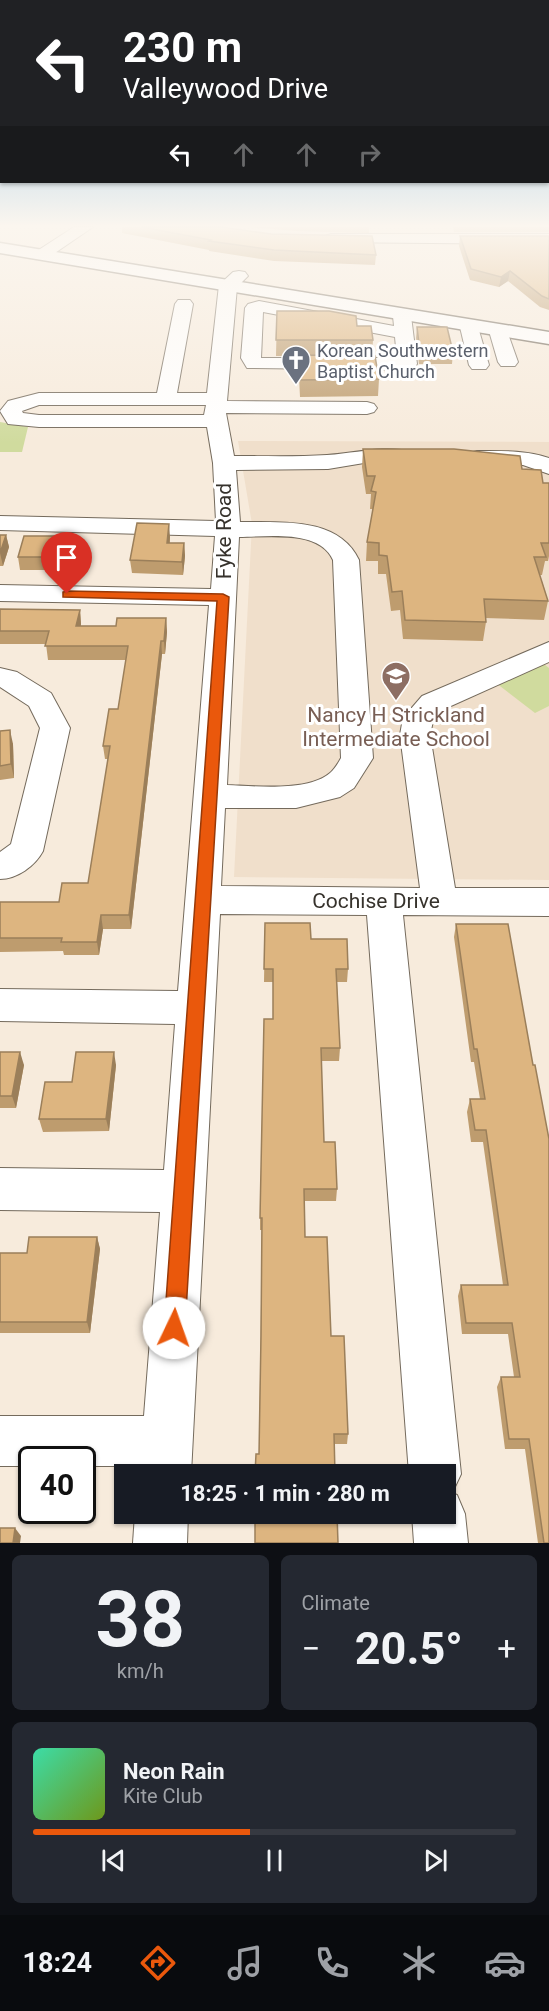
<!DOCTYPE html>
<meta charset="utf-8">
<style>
body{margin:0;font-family:Roboto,sans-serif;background:#242831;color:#f1f3f6;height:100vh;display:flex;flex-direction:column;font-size:22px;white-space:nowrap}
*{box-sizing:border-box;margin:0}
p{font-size:20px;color:#9ea1a6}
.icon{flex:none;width:33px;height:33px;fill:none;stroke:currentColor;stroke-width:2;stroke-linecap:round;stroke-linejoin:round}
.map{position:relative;height:1543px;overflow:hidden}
.details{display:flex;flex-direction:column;gap:12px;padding:12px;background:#0d0f14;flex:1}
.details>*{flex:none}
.banner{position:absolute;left:0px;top:0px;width:549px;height:183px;box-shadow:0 2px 4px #0004;background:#202124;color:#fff;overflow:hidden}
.speed{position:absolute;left:18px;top:1446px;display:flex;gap:12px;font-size:30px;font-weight:700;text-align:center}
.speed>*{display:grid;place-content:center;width:78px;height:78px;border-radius:50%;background:#171b24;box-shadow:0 2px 4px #0004;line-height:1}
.speed .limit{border:3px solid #111;border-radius:9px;background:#fff;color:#111}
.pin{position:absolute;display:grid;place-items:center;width:51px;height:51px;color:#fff;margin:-62px -26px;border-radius:50% 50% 50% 0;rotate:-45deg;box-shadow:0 0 6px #0007}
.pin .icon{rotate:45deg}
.me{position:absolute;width:66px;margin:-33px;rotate:3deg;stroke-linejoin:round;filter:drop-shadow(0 0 4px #0008)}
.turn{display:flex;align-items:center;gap:21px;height:126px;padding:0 24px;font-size:27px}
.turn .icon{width:78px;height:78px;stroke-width:2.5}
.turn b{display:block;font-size:42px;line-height:51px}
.lanes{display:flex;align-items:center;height:57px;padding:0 24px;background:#0003;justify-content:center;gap:30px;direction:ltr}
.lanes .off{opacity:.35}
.big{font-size:45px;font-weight:700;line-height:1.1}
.details .widget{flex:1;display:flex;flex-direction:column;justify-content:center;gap:9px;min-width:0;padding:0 21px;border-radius:9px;background:#242831}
.details .dial{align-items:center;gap:0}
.dial b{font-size:78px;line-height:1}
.song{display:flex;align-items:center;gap:18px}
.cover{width:72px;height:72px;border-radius:9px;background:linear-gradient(135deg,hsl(160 70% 55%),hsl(80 70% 35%))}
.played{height:6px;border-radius:3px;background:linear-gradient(90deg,#ea580c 45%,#363941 45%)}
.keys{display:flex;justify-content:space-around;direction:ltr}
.heat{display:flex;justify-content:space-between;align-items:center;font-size:33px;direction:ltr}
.details .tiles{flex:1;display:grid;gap:12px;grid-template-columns:1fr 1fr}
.widget:last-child{grid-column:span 2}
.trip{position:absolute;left:114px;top:1464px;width:342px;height:60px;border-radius:0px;background:#171b24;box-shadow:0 2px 4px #0004;font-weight:700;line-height:60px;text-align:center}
.dock{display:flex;height:96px;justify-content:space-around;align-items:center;background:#090b0e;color:#9ea1a6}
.dock .icon{width:42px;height:42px}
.dock .current{color:#ea580c}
.dock b{font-size:27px;color:#f1f3f6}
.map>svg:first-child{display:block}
.built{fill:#f0dfcb}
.green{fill:#d0db9e}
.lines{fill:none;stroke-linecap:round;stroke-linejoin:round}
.minor-casing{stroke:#746a5c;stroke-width:2}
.major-casing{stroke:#746a5c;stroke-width:3}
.minor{fill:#fff;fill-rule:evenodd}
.major{fill:#fff;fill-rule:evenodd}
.wall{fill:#be9c6e}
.shaded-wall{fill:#9b7f5a}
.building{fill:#ddb580;stroke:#9b7f5a;stroke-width:1.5}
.route{fill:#ea580c;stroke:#983908;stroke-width:1.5}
.labels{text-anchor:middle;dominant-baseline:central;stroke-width:6;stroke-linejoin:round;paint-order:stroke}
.far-worship-label{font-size:18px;fill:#5b616d;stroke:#fff;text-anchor:start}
.street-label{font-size:21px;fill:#36322c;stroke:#fff}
.education-label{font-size:21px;fill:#785e54;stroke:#fff}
</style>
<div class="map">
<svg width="549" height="1543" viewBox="0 0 549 1543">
<rect width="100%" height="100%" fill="#f7ebdc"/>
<path class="built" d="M 238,441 L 549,442 L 549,880 L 234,877 L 252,524 Z"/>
<g class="green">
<path d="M 0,422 L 28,427 L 22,452 L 0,452 Z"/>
<path d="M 540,661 L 549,668 L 549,706 L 535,713 L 496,683 Z"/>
</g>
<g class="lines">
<g class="minor-casing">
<g id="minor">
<path d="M 74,227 L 93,227 L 49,257 L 37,257 L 35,254 L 37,251 Z"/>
<path d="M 331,234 L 549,234 L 549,244 L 325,242 L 323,239 L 325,236 Z"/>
<path d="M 239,271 L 245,272 L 248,276 L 237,287 L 227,401 L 367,402 L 374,404 L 377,408 L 374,412 L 367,414 L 226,413 L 234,456 C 265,456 296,457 327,455 C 356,453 384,445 414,452 L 417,457 L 414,462 L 406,464 L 364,463 L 328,469 L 236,470 L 240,522 C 281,523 338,516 359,560 L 373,758 L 354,788 L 340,797 L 296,808 L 225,808 L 221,886 L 420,888 L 400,735 L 403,718 L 422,696 L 549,642 L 549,662 L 442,710 L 433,721 L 430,735 L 455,888 L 549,888 L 549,916 L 403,915 L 461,1474 L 452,1493 L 457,1495 L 465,1514 L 468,1543 L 414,1543 L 412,1514 L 446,1514 L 446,1474 L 409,1474 L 367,915 L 220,914 L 191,1474 L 139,1474 L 140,1466 L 82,1466 L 82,1460 L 32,1460 L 32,1466 L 0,1466 L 0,1416 L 144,1416 L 160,1212 L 0,1210 L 0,1168 L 164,1170 L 175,1024 L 0,1021 L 0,989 L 178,991 L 209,605 L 0,601 L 0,585 L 211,589 L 215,536 L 0,530 L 0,516 L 216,521 L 213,463 L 207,427 L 39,427 L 8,424 L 0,411 L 8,401 L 39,393 L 157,393 L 175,304 L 178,300 L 190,300 L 193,304 L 177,393 L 207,393 L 219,285 L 233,272 ZM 39,405 L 206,405 L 204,415 L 39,415 L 23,413 L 22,411 ZM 239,537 C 267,537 319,529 333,560 L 341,758 C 338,763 335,769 330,773 C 308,792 255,786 227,785 Z"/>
<path d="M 259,301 L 394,326 L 393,316 L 396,312 L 408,312 L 411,316 L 417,364 L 414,368 L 407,370 L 247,368 L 241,358 L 245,308 L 248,304 ZM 263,312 L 395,337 L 397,358 L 261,358 Z"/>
<path d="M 469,321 L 476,323 L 478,327 L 489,365 L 486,369 L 472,369 L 469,365 L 460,327 L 462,323 Z"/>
<path d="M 498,325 L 505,327 L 507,331 L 518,362 L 515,366 L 501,366 L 498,362 L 489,331 L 491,327 Z"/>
<path d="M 477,451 C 502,451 525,450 549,458 L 549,474 L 523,465 L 469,463 L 466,458 L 469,453 Z"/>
<path d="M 0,668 L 17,672 L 51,693 L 70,728 L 43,851 C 35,866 17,879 0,879 L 0,852 L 11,844 L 40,728 L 29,706 L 0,687 Z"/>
<path d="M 135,1514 L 188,1514 L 187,1543 L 133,1543 Z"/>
</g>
</g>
<g class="major-casing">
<path id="major" d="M 0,243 L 549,332 L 549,344 L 0,253 Z"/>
</g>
<use href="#minor" class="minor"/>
<use href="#major" class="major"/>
</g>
<g class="wall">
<path d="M 122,227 L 221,227 L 376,255 L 375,265 L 274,261 L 209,251 L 209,250 L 122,233 Z"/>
<path d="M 247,227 L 369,227 L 369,233 L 296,231 Z"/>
<path d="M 453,227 L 549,227 L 549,232 L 454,232 Z"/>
<path d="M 460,236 L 549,236 L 549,310 L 540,307 L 508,281 L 499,287 L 470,280 L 459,246 Z"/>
<path d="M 277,311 L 357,326 L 373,340 L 372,356 L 379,379 L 378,396 L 300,397 L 298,356 L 276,356 Z"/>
<path d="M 417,327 L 453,352 L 452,364 L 419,364 L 416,338 Z"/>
<path d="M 363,449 L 522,469 L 543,483 L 549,483 L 549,556 L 548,561 L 545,561 L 542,575 L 540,575 L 548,601 L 544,620 L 485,618 L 486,622 L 483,641 L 403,639 L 400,610 L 391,611 L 386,574 L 378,574 L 378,561 L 366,561 L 367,542 L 373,509 L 370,509 L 371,494 L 366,494 L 362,467 Z"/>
<path d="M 0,535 L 6,535 L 9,547 L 3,566 L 0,566 Z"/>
<path d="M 170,537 L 170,543 L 184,543 L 185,556 L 183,575 L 132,573 L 130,560 Z"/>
<path d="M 63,549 L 58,570 L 20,570 L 18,557 Z"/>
<path d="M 0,609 L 80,610 L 81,626 L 116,626 L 166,618 L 167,632 L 165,654 L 162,654 L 131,929 L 103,929 L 99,955 L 64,955 L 63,951 L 0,952 L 0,902 L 59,902 L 88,883 L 108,759 L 105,759 L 103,746 L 118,709 L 126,660 L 48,660 L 46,644 L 0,644 Z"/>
<path d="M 0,731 L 13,744 L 14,778 L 0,780 Z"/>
<path d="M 265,923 L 311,939 L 348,969 L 347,982 L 337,982 L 340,1048 L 339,1061 L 321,1061 L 324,1142 L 337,1189 L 336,1201 L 304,1201 L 305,1237 L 331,1336 L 348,1434 L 347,1444 L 334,1444 L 259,1454 L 262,1230 L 260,1230 L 260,1218 L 273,1019 L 273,982 L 264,982 Z"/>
<path d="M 456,924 L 508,924 L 549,1543 L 538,1543 L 525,1449 L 505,1449 L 497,1387 L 501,1377 L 514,1377 L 508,1334 L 462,1334 L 458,1296 L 461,1285 L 503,1285 L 483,1142 L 471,1142 L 467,1112 L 470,1099 L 480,1099 L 474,1062 L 471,1062 L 454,937 Z"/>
<path d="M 0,1052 L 24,1065 L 16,1108 L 0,1108 Z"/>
<path d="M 116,1065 L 109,1131 L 43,1132 L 39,1119 Z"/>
<path d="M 97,1237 L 100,1249 L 90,1333 L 0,1333 L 0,1253 L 27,1253 Z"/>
</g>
<g class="shaded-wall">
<path d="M 510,271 L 508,281 L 499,287 L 501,277 Z"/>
<path d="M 169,524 L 170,537 L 168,556 L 167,543 Z"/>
<path d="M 6,535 L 9,547 L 3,566 L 0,553 Z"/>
<path d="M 61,536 L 63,549 L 58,570 L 56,557 Z"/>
<path d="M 184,543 L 185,556 L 183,575 L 182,562 Z"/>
<path d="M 80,610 L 81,624 L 78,639 L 76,626 Z"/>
<path d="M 166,618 L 167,632 L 165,654 L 164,641 Z"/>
<path d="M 161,641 L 162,654 L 131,929 L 129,915 Z"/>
<path d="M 10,730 L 13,744 L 14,778 L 11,764 Z"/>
<path d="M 101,915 L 103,929 L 99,955 L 97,942 Z"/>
<path d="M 20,1052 L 24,1065 L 16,1108 L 12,1096 Z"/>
<path d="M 114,1052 L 116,1065 L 109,1131 L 106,1119 Z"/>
<path d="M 97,1237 L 100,1249 L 90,1333 L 87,1322 Z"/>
<path d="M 15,1528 L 21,1536 L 20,1543 L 13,1543 Z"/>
</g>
<g class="building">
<path d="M 142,227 L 221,227 L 271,234 L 372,236 L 376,255 L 274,250 L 209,241 L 211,240 Z"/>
<path d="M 460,236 L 549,236 L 549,299 L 542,296 L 510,271 L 501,277 L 471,269 Z"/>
<path d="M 277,311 L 329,311 L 356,316 L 357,326 L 371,326 L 373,340 L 276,340 Z"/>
<path d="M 417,327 L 447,327 L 453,352 L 420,352 Z"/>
<path d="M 298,355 L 375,356 L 379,379 L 300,380 Z"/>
<path d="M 363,449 L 454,449 L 520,456 L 522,469 L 541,470 L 543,483 L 549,483 L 549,543 L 541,543 L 546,557 L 534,557 L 548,601 L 484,599 L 486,622 L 405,620 L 402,591 L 392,592 L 387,556 L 379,555 L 379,543 L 367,542 L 376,492 L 371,491 L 375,476 L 367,476 Z"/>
<path d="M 137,523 L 169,524 L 167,543 L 184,543 L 182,562 L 130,560 Z"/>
<path d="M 0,535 L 6,535 L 0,553 Z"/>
<path d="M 24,536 L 61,536 L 56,557 L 18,557 Z"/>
<path d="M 0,609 L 80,610 L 76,626 L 116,626 L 117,618 L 166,618 L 164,641 L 161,641 L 129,915 L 101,915 L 97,942 L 61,942 L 62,938 L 0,938 L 0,902 L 59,902 L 62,883 L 88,883 L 110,746 L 103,746 L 109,709 L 118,709 L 128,646 L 45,646 L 49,631 L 0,631 Z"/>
<path d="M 10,730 L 11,764 L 0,766 L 0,731 Z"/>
<path d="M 265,923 L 310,923 L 311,939 L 347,939 L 348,969 L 336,969 L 340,1048 L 321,1048 L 324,1142 L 335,1142 L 337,1189 L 304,1189 L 305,1237 L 327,1237 L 331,1336 L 344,1336 L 348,1434 L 334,1434 L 335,1474 L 255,1474 L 256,1454 L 259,1454 L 261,1336 L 262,1218 L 260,1218 L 264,1019 L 273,1019 L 273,969 L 264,969 Z"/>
<path d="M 456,924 L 508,924 L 533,1065 L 535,1065 L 549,1139 L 549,1543 L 544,1543 L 529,1439 L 509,1439 L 501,1377 L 520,1377 L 512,1323 L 466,1323 L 461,1285 L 508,1285 L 486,1130 L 475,1130 L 470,1099 L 485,1099 L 477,1049 L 474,1049 Z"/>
<path d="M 0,1052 L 20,1052 L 12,1096 L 0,1096 Z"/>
<path d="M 76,1052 L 114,1052 L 106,1119 L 39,1119 L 45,1082 L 72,1082 Z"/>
<path d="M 29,1237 L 97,1237 L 87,1322 L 0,1322 L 0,1253 L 27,1253 Z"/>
<path d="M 255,1514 L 337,1514 L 338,1543 L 255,1543 Z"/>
<path d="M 0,1528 L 15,1528 L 13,1543 L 0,1543 Z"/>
</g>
<linearGradient id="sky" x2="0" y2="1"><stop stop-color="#7cb8e4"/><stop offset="0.51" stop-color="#fbf6ef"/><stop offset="1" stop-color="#fbf6ef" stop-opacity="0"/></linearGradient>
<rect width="549" height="443" fill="url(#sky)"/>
<path class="route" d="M 67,591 L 223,594 L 229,597 L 185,1328 L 182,1335 L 174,1338 L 167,1335 L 164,1328 L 217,601 L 63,597 L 63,592 Z"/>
<defs>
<g id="church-pin" transform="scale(1.5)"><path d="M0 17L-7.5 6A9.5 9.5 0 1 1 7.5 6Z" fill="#6b7280" stroke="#fff"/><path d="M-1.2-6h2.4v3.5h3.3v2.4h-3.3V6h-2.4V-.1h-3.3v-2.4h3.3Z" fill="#fff"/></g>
<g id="school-pin" transform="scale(1.5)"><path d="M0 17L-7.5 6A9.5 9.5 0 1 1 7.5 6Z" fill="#8d6e63" stroke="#fff"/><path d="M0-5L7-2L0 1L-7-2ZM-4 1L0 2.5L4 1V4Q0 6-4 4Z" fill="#fff"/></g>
</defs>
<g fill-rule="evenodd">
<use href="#church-pin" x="296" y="360"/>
<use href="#school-pin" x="396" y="676"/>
</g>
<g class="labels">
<g class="far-worship-label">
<text x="317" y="350">Korean Southwestern<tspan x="317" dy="21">Baptist Church</tspan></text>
</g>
<g class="street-label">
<text transform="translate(224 531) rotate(-90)">Fyke Road</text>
<text x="376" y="901">Cochise Drive</text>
</g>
<g class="education-label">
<text x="396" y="715">Nancy H Strickland<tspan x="396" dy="24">Intermediate School</tspan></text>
</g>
</g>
</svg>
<div class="speed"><div class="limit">40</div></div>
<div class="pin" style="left:67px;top:594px;background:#d93025"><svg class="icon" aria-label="arrive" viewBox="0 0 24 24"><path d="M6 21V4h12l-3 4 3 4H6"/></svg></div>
<svg class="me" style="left:174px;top:1328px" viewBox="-20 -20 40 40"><circle r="19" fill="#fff"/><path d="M0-13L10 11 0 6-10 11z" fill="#ea580c"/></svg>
<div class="trip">18:25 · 1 min · 280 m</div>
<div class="banner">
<div class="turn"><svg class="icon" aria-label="left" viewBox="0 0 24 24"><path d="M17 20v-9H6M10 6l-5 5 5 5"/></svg><div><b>230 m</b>Valleywood Drive</div></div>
<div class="lanes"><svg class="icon" aria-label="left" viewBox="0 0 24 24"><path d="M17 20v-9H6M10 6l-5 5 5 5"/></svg><svg class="icon off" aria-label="ahead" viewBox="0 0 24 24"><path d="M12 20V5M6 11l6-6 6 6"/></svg><svg class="icon off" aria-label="ahead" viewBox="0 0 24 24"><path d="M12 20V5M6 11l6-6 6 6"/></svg><svg class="icon off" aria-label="right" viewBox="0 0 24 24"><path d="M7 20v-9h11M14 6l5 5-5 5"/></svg></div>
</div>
</div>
<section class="details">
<div class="tiles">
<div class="widget dial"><b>38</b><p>km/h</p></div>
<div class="widget"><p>Climate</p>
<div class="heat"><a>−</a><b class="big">20.5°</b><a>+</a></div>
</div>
<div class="widget">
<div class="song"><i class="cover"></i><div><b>Neon Rain</b><p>Kite Club</p></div></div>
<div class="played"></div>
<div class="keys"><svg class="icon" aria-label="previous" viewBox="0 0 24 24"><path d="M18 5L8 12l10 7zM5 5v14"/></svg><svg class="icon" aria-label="pause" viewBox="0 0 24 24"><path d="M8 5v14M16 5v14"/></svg><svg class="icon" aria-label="next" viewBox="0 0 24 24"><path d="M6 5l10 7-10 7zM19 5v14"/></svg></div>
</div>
</div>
</section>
<nav class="dock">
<b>18:24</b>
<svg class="icon current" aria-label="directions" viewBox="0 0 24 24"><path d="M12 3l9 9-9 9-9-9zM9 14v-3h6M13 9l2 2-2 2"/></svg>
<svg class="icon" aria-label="music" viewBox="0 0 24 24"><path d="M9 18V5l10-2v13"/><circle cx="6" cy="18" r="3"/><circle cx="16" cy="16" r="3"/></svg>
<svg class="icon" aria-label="phone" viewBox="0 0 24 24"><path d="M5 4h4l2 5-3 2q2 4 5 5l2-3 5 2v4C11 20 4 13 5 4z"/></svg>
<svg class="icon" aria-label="climate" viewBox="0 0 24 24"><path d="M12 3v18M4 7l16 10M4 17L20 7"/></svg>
<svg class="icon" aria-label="car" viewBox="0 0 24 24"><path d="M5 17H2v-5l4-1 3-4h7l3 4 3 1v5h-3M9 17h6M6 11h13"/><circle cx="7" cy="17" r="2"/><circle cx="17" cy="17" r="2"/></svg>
</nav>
